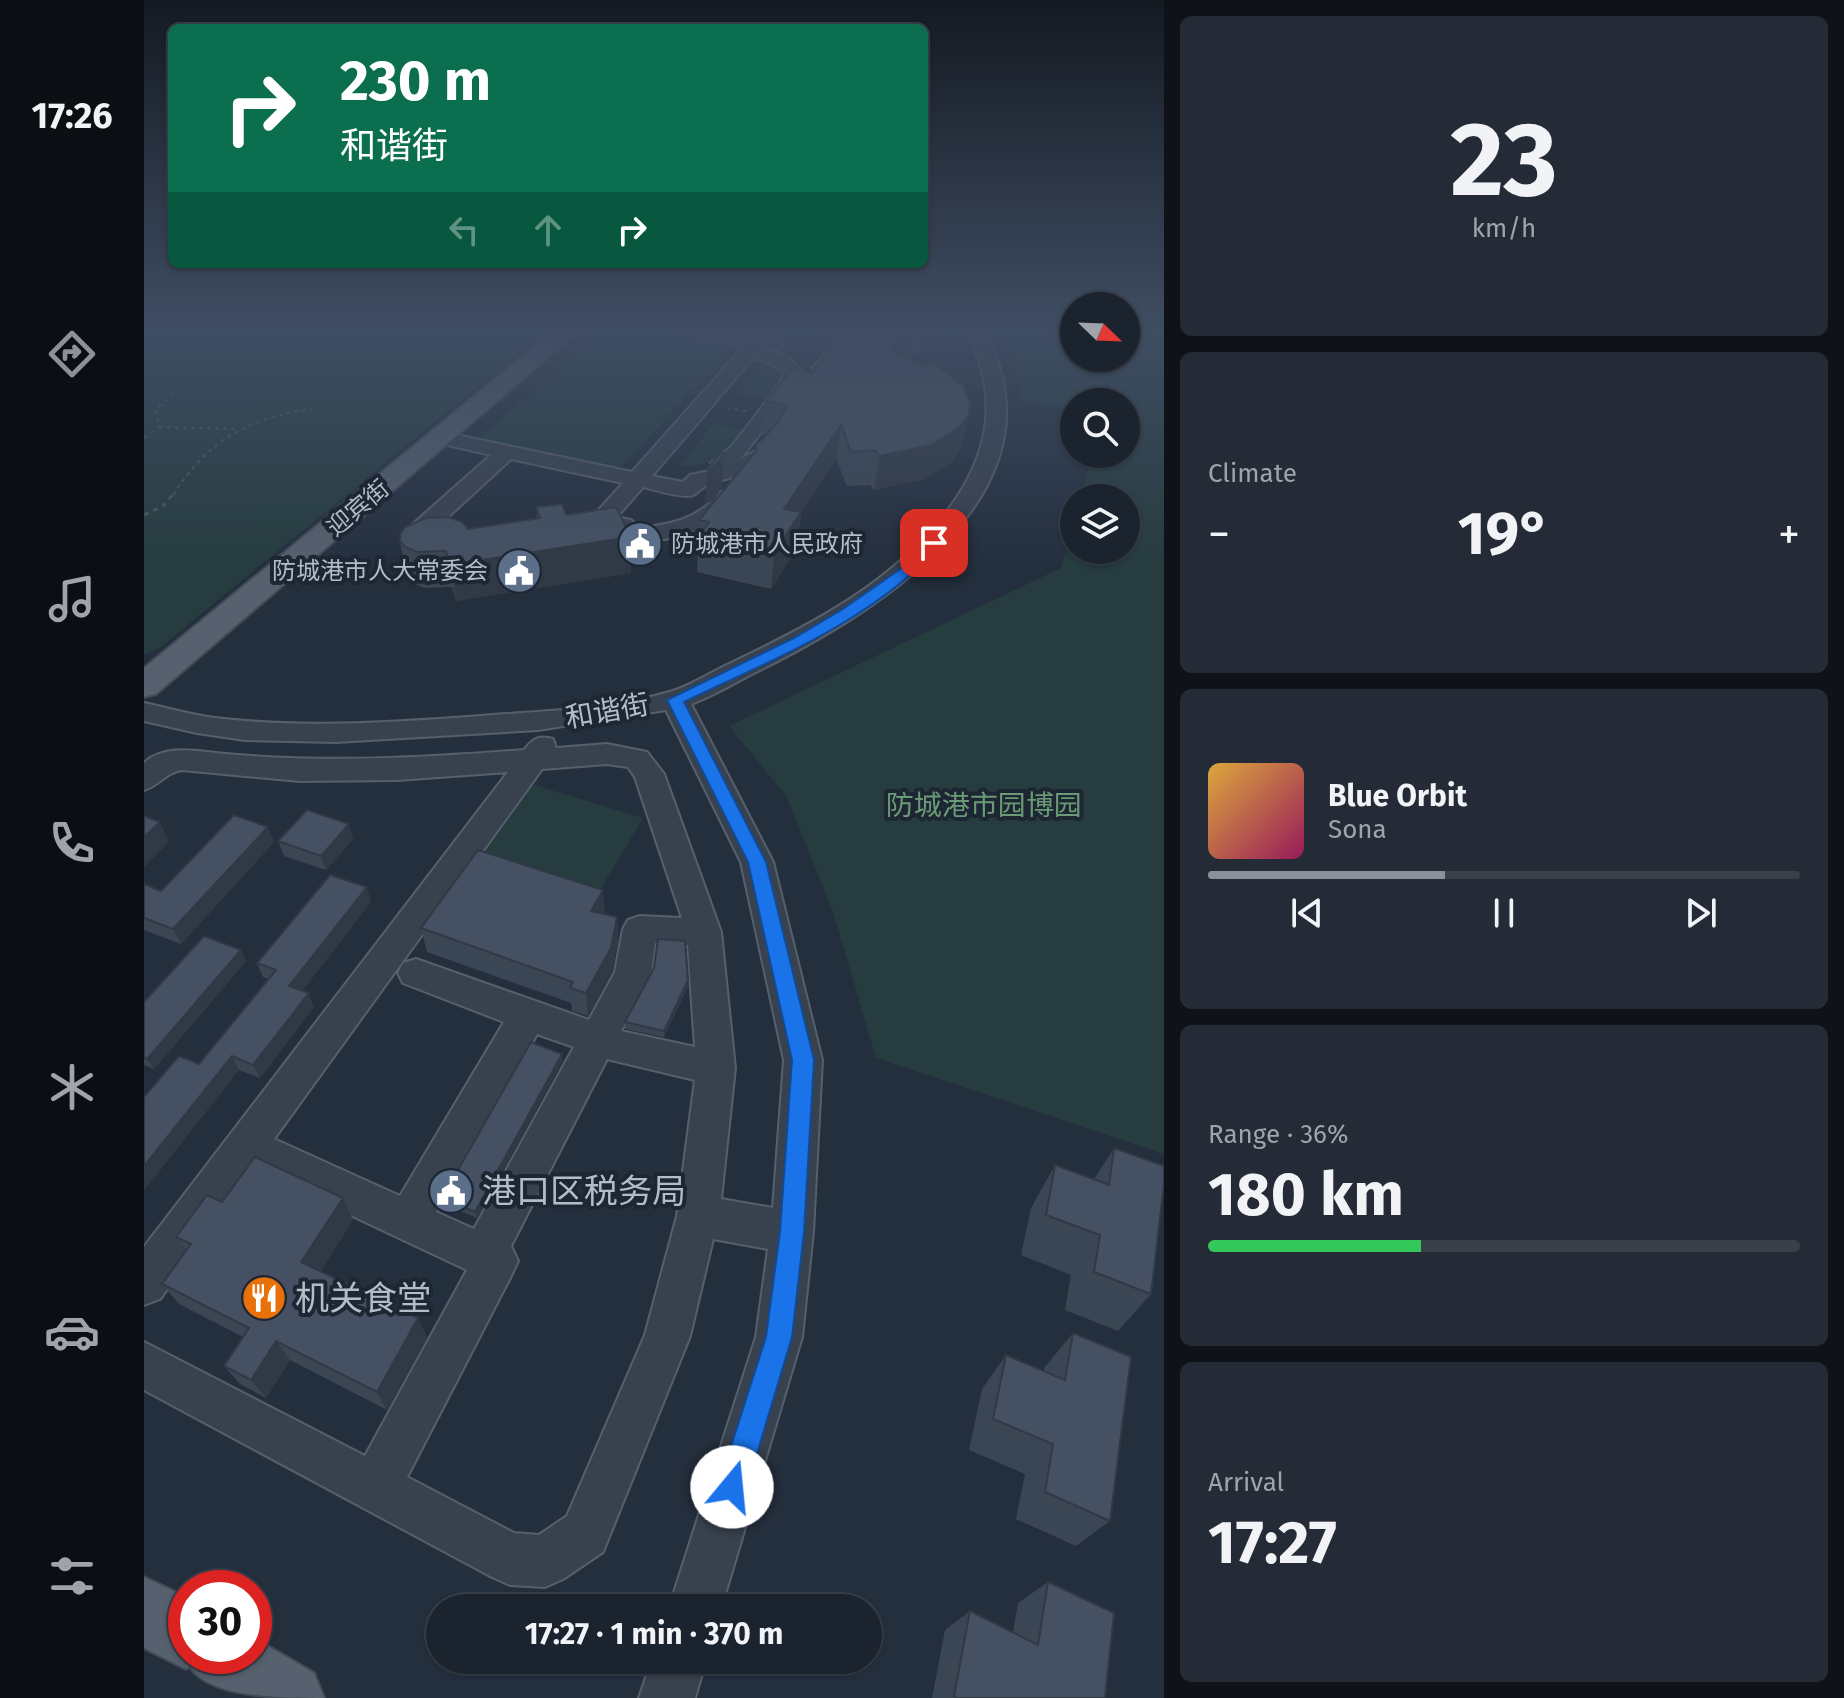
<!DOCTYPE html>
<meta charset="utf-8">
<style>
body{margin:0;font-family:"Fira Sans","Noto Sans SC",sans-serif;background:#242b36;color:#f1f3f6;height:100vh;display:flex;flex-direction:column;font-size:30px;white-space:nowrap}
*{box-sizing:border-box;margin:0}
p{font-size:26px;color:#a0a4aa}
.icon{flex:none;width:44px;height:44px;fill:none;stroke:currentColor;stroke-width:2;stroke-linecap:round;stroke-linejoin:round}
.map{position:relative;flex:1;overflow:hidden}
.drawer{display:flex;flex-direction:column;gap:16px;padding:16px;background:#0f1319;width:680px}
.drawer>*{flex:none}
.hud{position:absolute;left:24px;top:24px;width:760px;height:244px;border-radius:12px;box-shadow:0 2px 6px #0004,0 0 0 2px #39404a;background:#0b6e4f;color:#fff;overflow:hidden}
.needle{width:52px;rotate:113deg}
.buttons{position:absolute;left:916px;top:292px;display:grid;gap:16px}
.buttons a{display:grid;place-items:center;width:80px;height:80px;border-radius:50%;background:#1b232e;box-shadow:0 2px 6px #0004,0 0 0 2px #39404a;font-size:40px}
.speed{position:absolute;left:24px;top:1570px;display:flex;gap:16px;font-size:40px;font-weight:700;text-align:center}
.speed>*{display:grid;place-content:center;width:104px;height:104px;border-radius:50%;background:#1b232e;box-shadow:0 2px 6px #0004,0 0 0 2px #39404a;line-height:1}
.speed .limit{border:12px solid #d22;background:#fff;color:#111}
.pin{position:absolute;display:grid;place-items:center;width:68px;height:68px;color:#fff;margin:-34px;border-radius:16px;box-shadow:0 4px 12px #0006}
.me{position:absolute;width:88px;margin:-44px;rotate:17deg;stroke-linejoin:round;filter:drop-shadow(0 0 6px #0008)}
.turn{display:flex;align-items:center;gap:28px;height:168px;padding:0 40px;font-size:36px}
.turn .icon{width:104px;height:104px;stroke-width:2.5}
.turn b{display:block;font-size:56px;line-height:68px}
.lanes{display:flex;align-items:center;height:76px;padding:0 40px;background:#0003;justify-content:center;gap:40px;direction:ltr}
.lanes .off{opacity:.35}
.big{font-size:60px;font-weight:700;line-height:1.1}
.drawer .tile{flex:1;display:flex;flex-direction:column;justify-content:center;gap:12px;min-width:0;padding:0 28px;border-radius:12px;background:#242b36}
.drawer .dial{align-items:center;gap:0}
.dial b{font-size:104px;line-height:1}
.song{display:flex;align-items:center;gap:24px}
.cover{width:96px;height:96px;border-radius:12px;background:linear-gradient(135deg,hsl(40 70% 55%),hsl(330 70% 35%))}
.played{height:8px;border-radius:4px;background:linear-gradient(90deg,#8c9099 40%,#39404a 40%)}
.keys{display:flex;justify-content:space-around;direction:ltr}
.heat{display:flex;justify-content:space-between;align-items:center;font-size:44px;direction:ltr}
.charge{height:12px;border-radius:6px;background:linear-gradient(90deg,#34c759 36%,#39404a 0)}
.trip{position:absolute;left:282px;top:1594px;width:456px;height:80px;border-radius:40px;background:#1b232e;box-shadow:0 2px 6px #0004,0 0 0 2px #39404a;font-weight:700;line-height:80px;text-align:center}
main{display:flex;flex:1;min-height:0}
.dock{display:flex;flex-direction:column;width:144px;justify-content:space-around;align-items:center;background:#0b0e12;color:#a0a4aa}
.dock .icon{width:56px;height:56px}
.dock .selected{color:#8c9099}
.dock b{font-size:36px;color:#f1f3f6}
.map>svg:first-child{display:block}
.green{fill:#263c3f}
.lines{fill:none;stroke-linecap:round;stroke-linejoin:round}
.minor-casing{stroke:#565f6c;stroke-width:4}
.major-casing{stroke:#414a57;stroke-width:4}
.path-far1{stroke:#44595c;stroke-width:2;stroke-dasharray:4 4;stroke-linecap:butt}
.path{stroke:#44595c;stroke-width:3;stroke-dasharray:5 5;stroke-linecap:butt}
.minor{fill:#38414e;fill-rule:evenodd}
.major{fill:#56606e;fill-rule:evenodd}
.wall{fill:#3b4654}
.shaded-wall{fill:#303945}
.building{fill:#455162;stroke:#303945;stroke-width:2}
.route{fill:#1a73e8;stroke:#114b97;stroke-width:2}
.labels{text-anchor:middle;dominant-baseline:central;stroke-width:8;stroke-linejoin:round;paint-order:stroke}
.far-street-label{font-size:24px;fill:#b4bcc9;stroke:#1d2633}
.far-poi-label{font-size:24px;fill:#b4bcc9;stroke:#1d2633;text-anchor:start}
.street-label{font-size:28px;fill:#b4bcc9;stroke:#1d2633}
.park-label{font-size:28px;fill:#6b9a76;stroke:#1d2633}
.near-poi-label{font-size:34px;fill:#b4bcc9;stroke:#1d2633;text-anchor:start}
</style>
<main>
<nav class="dock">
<b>17:26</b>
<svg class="icon selected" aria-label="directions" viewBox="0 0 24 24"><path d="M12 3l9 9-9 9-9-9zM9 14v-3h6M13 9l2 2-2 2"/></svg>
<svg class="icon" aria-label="music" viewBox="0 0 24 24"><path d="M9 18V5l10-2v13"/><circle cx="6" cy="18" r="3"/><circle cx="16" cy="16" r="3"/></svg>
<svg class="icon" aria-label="phone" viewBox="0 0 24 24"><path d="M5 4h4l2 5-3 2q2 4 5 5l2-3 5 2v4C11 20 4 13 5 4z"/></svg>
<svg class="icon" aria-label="climate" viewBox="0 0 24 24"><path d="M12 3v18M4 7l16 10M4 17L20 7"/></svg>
<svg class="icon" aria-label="car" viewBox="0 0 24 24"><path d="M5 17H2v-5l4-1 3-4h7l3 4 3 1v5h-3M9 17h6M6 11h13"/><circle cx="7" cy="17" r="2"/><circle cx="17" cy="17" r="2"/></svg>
<svg class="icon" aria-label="filters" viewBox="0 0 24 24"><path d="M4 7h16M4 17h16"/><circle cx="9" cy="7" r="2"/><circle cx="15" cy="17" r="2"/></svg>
</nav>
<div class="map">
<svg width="1020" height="1698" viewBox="0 0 1020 1698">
<rect width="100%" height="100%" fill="#242f3e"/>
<g class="green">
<path d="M 0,329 L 404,329 L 17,647 L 0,655 Z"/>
<path d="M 461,329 L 516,329 L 592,343 L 475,469 L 335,439 Z"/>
<path d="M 857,329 L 930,329 L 930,358 L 982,358 L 982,329 L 1020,329 L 1020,1154 L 732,1058 L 688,909 L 642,796 L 585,726 L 917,568 L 930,523 L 930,550 L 982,550 L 982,498 L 937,498 L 949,454 L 982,454 L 982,402 L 930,402 L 930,411 L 878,401 L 869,352 Z"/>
<path d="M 624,360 L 644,375 L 627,399 L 595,393 Z"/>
<path d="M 570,424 L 602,430 C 581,457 572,466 536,465 Z"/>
<path d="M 384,783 L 499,818 L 445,908 L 323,868 Z"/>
</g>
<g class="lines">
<g class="minor-casing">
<g id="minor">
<path d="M 529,329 L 571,329 L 609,336 L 615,329 L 634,329 L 626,339 L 635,341 L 638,345 L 635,349 L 617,349 L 641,355 L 659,372 L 653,387 L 597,458 L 617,449 L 624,451 L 628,455 C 611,476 588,476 565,484 C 556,487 553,497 543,496 C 529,496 513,490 499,487 L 473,517 L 487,520 L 495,528 C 530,524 553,519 577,492 L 593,492 L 596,497 C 570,534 532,538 490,543 C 478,540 474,530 462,528 C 449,526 436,532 423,529 L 419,524 L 423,519 L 451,514 L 479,483 L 367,459 L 293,527 L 307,531 L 311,536 L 307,541 L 299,543 L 268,535 L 264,530 L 268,525 L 347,455 L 291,442 L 288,438 L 291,434 L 298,432 L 488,472 L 601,345 L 538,334 ZM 609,358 L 627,363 L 640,373 L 637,382 L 588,446 L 567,463 L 576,469 L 546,475 L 539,482 L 508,476 Z"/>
<path d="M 679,329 L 701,329 L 708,344 L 684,373 L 677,375 L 668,369 L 690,343 L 689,337 Z"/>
<path d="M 821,329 L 839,329 C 928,488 739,609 618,669 C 595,680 572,695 547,704 L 629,862 L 678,1060 L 669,1232 L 658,1337 L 577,1608 L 525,1608 L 612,1337 L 624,1249 L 569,1239 L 546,1336 L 459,1552 L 419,1579 L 401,1587 L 366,1585 L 348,1577 L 0,1390 L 0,1342 L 221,1456 L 323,1270 L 109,1169 L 16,1299 L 0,1305 L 0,1247 L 364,772 L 253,780 L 156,781 L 38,770 C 22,772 15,786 0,790 L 0,763 C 21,743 56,752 82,754 C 182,763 280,758 380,750 C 389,739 394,735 409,739 L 412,748 L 463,744 L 503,752 L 520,774 L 577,932 L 591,1068 L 577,1199 L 629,1208 L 640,1060 L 597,862 L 522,710 L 394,730 L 192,742 L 101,740 L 53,733 L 0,721 L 0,703 C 24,708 47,715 71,718 C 163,729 257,722 349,715 C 408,711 472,708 529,691 C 550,684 569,671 589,662 C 669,624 750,582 804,510 C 847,452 856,394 821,329 ZM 463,764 L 484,767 L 491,777 L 538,918 L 496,916 L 484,920 L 479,929 L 471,972 L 445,1020 L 272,959 L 259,963 L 254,973 L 259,983 L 360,1022 L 256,1196 L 130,1139 L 398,769 ZM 511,943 L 544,945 L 551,1047 L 477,1031 L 507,973 ZM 393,1034 L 430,1047 L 330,1229 L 292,1212 ZM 463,1059 L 551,1080 L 533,1216 L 501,1335 L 423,1516 L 395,1535 L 370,1533 L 263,1477 L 367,1276 L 374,1261 L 367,1246 Z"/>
<path d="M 508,1660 L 562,1660 L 551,1698 L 495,1698 Z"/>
</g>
</g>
<g class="major-casing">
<g id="major">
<path d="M 412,329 L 437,329 L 12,694 L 0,697 L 0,668 Z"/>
<path d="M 0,1577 L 42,1597 L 42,1656 L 110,1656 L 110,1638 L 170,1673 L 180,1698 C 138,1698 66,1698 46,1667 L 42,1669 L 0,1648 Z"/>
</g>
</g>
<g class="path-far1">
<path d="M 583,408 L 602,411"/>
<path d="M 15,427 L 92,429"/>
<path d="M 0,438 L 15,427 L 12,409 L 34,389"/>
<path d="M 29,495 C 65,439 104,418 169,409"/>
</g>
<path class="path" d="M 0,515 L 19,506 L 30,493"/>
<use href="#minor" class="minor"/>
<use href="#major" class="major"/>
</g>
<g class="wall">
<path d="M 702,329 L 791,329 L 776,354 L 762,352 L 759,356 L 815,383 L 817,448 L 809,461 L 781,479 L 730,490 L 726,485 L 703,486 L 692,459 L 657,512 L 653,548 L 627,589 L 553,572 L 555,520 L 612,451 L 612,445 L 622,435 L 619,434 L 622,401 L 668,373 Z"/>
<path d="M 392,507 L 422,515 L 487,537 L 487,573 L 312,601 L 308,587 L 280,588 L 268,583 L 263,577 L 256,541 L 324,529 L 393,519 Z"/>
<path d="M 209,839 L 182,870 L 140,856 L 134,841 Z"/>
<path d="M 130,842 L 37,944 L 0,930 L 0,884 L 17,891 Z"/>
<path d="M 227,902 L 158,991 L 170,1007 L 116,1078 L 95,1070 L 55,1064 L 125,979 L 119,977 L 113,963 Z"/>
<path d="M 460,914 L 473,917 L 474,941 L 468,971 L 444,1016 L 428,1011 L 427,1003 L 283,952 L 277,928 Z"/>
<path d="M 102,961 L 10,1069 L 0,1065 L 0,1002 Z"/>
<path d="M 544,980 L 544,987 L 520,1037 L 481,1029 L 481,1022 Z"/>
<path d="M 419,1060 L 333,1218 L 300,1204 L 298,1198 Z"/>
<path d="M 970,1148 L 1007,1294 L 974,1331 L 921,1310 L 927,1275 L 877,1255 L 887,1208 L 911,1165 L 950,1179 Z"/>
<path d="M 78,1202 L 209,1220 L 176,1272 L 283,1337 L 243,1410 L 146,1360 L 122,1398 L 96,1384 L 80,1366 L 99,1337 L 35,1304 L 18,1284 L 42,1250 L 32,1237 Z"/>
<path d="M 929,1333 L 966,1521 L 932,1546 L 872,1519 L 881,1474 L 825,1450 L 838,1389 L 862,1355 L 900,1371 L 900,1368 Z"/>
<path d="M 904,1582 L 961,1698 L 788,1698 L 801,1630 L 826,1611 L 869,1632 L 874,1603 Z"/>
</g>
<g class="shaded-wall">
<path d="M 761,329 L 766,329 L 762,352 L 742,383 L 747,351 Z"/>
<path d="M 780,329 L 791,329 L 776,354 Z"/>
<path d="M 825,415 L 817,448 L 809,461 L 781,479 L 730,490 L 736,456 Z"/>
<path d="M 697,425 L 692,459 L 636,544 L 640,509 Z"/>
<path d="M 580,453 L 578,488 L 569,501 L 561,504 L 563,469 Z"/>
<path d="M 657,512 L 653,548 L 627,589 L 630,553 Z"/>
<path d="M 487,537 L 487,573 L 312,601 L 306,565 Z"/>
<path d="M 16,822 L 25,842 L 0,867 L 0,837 Z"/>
<path d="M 205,824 L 209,839 L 182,870 L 177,856 Z"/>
<path d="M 124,827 L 130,842 L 37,944 L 29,929 Z"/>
<path d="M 223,887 L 227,902 L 151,1000 L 145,986 Z"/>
<path d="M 459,890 L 461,914 L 448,935 L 447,911 Z"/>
<path d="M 473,917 L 474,941 L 468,971 L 444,1016 L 442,993 Z"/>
<path d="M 97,950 L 102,961 L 10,1069 L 3,1059 Z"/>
<path d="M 544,980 L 544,987 L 520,1037 L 520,1031 Z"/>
<path d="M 165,993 L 170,1007 L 116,1078 L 109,1065 Z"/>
<path d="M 418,1054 L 419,1060 L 333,1218 L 331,1212 Z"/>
<path d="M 88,1056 L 95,1070 L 0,1191 L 0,1166 Z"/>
<path d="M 199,1198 L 209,1220 L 169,1283 L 157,1262 Z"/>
<path d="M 274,1318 L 283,1337 L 243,1410 L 233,1392 Z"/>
<path d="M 132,1341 L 146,1360 L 122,1398 L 107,1380 Z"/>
</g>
<g class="building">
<path d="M 702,329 L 761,329 L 747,351 L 781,366 L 791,364 L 815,383 L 819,383 L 826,404 L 825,415 L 816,427 L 788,445 L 736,456 L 731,450 L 707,452 L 697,425 L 640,509 L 657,512 L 630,553 L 555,536 L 565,522 L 555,520 L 613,450 L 612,445 L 633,424 L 643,405 L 622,401 L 648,369 L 668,373 Z"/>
<path d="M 576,453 L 580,453 L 578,457 L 570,466 L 563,469 Z"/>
<path d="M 418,504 L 422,515 L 472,507 L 487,537 L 306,565 L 302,551 L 273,552 L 261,547 L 256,541 L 256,534 L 261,527 L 282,518 L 304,517 L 318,522 L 324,529 L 396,518 L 392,507 Z"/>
<path d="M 163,810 L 205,824 L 177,856 L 134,841 Z"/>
<path d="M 90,815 L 124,827 L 29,929 L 0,918 L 0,884 L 17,891 Z"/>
<path d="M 0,816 L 16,822 L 0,837 Z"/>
<path d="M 334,850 L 459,890 L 447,911 L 473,917 L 467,948 L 442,993 L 426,988 L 429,982 L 277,928 Z"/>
<path d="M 186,875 L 223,887 L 145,986 L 165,993 L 109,1065 L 88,1056 L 0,1166 L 0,1097 L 35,1056 L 55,1064 L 132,970 L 113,963 Z"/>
<path d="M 60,936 L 97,950 L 3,1059 L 0,1057 L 0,1002 Z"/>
<path d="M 514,939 L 541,941 L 544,980 L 520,1031 L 481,1022 L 510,968 Z"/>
<path d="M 387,1042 L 418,1054 L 331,1212 L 298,1198 Z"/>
<path d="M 970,1148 L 1020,1166 L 1020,1184 L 1007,1294 L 950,1272 L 956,1235 L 902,1215 L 911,1165 L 965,1185 Z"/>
<path d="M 111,1157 L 199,1198 L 157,1262 L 274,1318 L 233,1392 L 132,1341 L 107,1380 L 80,1366 L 105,1328 L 18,1284 L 47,1244 L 32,1237 L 63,1195 L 78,1202 Z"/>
<path d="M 929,1333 L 987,1357 L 966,1521 L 901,1492 L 909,1444 L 849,1419 L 862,1355 L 921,1380 Z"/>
<path d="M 904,1582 L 970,1613 L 961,1698 L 813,1698 L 810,1696 L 826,1611 L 894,1645 Z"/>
</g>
<linearGradient id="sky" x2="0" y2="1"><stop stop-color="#141a22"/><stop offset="0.58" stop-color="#3f4d63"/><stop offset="1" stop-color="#3f4d63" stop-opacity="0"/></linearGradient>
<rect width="1020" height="567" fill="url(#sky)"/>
<path class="route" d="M 786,541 L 797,543 C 736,618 625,661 540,702 L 622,862 L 670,1060 L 660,1232 L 648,1337 L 603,1487 L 598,1497 L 588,1502 L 578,1497 L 574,1487 L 622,1337 L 636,1232 L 648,1060 L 604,862 L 523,700 L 650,638 L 699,609 L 755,570 Z"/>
<defs>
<g id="civic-disc" transform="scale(2.3)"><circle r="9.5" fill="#5c6f8a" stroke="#1d2633"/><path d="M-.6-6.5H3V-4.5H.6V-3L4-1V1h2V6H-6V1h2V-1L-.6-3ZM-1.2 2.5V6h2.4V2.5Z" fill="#fff"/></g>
<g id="restaurant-disc" transform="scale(2.3)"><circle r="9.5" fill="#e8710a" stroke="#1d2633"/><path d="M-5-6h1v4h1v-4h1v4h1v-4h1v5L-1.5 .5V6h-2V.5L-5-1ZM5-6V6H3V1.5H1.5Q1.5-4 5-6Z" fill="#fff"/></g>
</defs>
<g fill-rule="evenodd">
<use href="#civic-disc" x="496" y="544"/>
<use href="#civic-disc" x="375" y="571"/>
<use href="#civic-disc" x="307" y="1191"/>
<use href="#restaurant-disc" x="120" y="1298"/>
</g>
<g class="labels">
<g class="far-street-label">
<text transform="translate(214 508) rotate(-40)">迎宾街</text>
</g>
<g class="far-poi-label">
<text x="527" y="544">防城港市人民政府</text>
<text x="344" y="571" text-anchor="end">防城港市人大常委会</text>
</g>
<g class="street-label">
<text transform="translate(463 711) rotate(-10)">和谐街</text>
</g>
<g class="park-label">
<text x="840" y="805">防城港市园博园</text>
</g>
<g class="near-poi-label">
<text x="338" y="1191">港口区税务局</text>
<text x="151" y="1298">机关食堂</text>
</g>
</g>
</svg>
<div class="buttons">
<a><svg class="needle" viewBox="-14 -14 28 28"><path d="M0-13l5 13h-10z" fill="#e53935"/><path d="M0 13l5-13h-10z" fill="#a0a4aa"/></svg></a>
<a><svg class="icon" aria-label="search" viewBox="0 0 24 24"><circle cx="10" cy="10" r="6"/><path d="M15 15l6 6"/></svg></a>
<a><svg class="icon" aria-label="layers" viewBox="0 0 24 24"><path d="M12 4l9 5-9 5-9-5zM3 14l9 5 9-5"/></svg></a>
</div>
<div class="speed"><div class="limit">30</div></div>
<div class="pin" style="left:790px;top:543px;background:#d93025"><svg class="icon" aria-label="arrive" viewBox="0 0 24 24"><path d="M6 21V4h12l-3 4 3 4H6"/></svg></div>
<svg class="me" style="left:588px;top:1487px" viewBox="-20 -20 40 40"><circle r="19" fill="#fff"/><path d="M0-13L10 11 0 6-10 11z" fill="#1a73e8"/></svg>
<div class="trip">17:27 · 1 min · 370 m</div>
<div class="hud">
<div class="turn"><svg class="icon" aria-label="right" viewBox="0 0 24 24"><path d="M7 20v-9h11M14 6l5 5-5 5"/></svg><div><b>230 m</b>和谐街</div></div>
<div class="lanes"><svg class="icon off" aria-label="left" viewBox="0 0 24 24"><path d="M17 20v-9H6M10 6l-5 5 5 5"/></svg><svg class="icon off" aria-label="ahead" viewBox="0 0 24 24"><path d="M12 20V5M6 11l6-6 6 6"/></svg><svg class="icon" aria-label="right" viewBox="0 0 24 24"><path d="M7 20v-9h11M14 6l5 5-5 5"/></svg></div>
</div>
</div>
<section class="drawer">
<div class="tile dial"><b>23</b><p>km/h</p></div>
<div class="tile"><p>Climate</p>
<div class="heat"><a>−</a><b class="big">19°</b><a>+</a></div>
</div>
<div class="tile">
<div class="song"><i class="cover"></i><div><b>Blue Orbit</b><p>Sona</p></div></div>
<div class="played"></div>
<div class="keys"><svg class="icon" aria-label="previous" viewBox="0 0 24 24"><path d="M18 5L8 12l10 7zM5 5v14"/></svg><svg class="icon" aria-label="pause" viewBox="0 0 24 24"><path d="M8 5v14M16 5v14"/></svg><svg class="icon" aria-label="next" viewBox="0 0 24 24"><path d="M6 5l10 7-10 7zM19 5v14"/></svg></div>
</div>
<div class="tile"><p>Range · 36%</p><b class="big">180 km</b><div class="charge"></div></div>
<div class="tile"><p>Arrival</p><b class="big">17:27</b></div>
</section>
</main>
